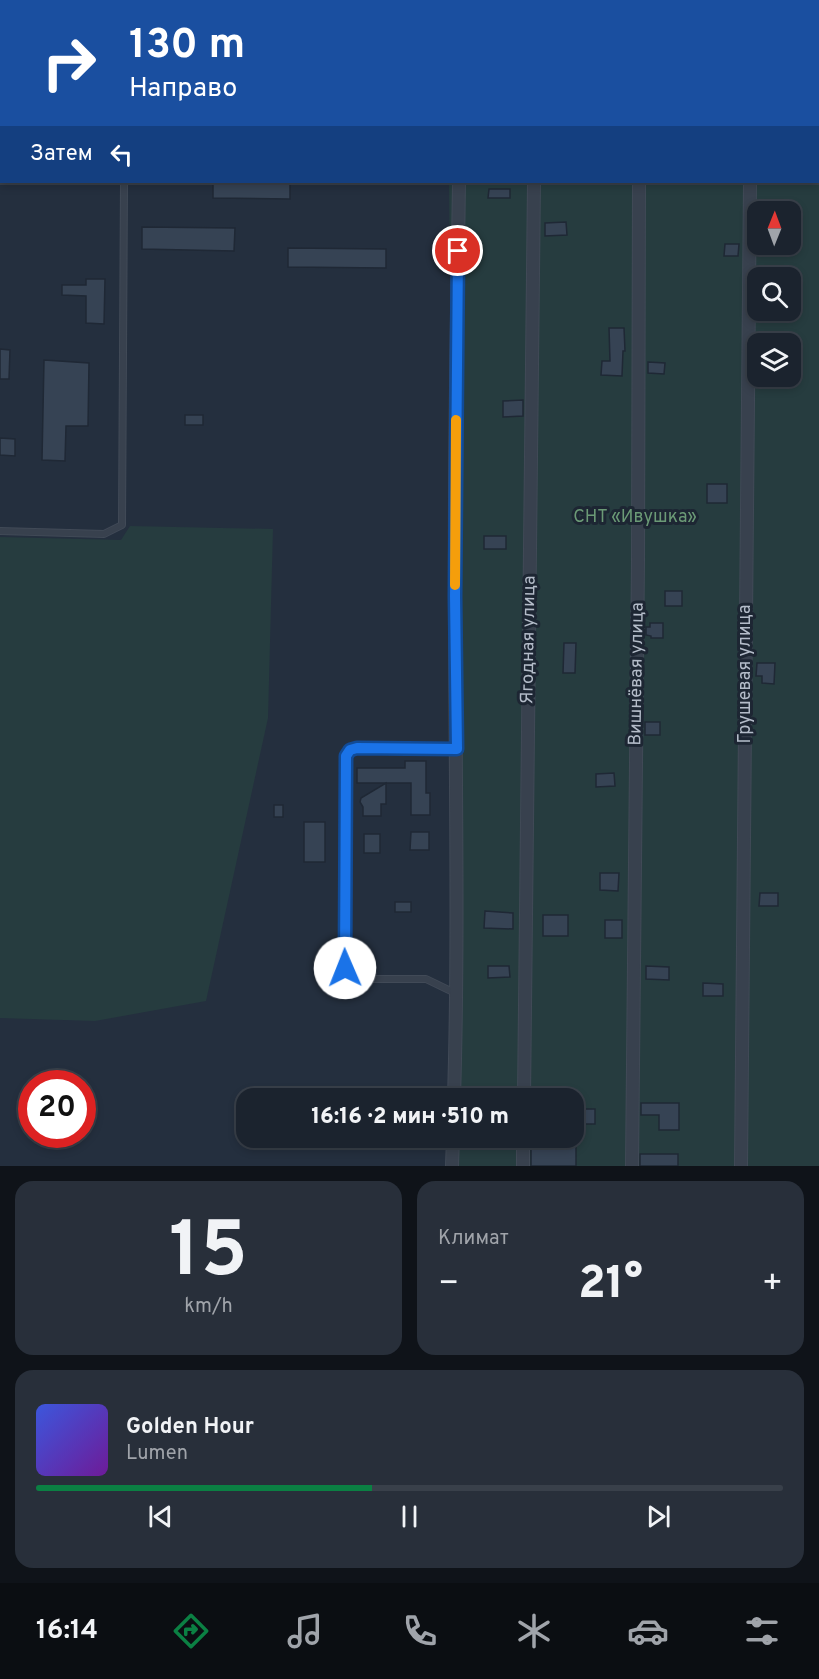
<!DOCTYPE html>
<html lang="ru">
<meta charset="utf-8">
<style>
body{margin:0;font-family:Overpass,sans-serif;background:#282f3a;color:#f1f3f6;height:100vh;display:flex;flex-direction:column;font-size:22px;white-space:nowrap}
*{box-sizing:border-box;margin:0}
p{font-size:20px;color:#a0a4aa}
.icon{flex:none;width:33px;height:33px;fill:none;stroke:currentColor;stroke-width:2;stroke-linecap:round;stroke-linejoin:round}
.map{position:relative;height:1166px;overflow:hidden}
.drawer{display:flex;flex-direction:column;gap:15px;padding:15px;background:#0f1319;flex:1}
.drawer>*{flex:none}
.banner{position:absolute;left:0px;top:0px;width:819px;height:183px;box-shadow:0 3px 9px #0003,0 0 0 2px #39404a;background:#1a4fa0;color:#fff;overflow:hidden}
.needle{width:39px;rotate:1deg}
.fabs{position:absolute;left:747px;top:201px;display:grid;gap:12px}
.fabs a{display:grid;place-items:center;width:54px;height:54px;border-radius:12px;background:#1b232e;box-shadow:0 3px 9px #0003,0 0 0 2px #39404a;font-size:30px}
.speed{position:absolute;left:18px;top:1070px;display:flex;gap:12px;font-size:30px;font-weight:700;text-align:center}
.speed>*{display:grid;place-content:center;width:78px;height:78px;border-radius:50%;background:#1b232e;box-shadow:0 3px 9px #0003,0 0 0 2px #39404a;line-height:1}
.speed .limit{border:9px solid #d22;background:#fff;color:#111}
.pin{position:absolute;display:grid;place-items:center;width:51px;height:51px;color:#fff;margin:-26px;border:3px solid #fff;border-radius:50%;box-shadow:0 2px 6px #0007}
.me{position:absolute;width:66px;margin:-33px;rotate:359deg;stroke-linejoin:round;filter:drop-shadow(0 0 4px #0008)}
.turn{display:flex;align-items:center;gap:21px;height:126px;padding:0 30px;font-size:27px}
.turn .icon{width:78px;height:78px;stroke-width:2.5}
.turn b{display:block;font-size:42px;line-height:51px}
.then{display:flex;align-items:center;height:57px;padding:0 30px;background:#0003;gap:12px;font-size:22px}
.big{font-size:45px;font-weight:800;line-height:1.1}
.drawer .card{flex:1;display:flex;flex-direction:column;justify-content:center;gap:9px;min-width:0;padding:0 21px;border-radius:18px;background:#282f3a}
.drawer .dial{align-items:center;gap:0}
.dial b{font-size:78px;line-height:1}
.song{display:flex;align-items:center;gap:18px}
.cover{width:72px;height:72px;border-radius:9px;background:linear-gradient(135deg,hsl(230 70% 55%),hsl(280 70% 35%))}
.played{height:6px;border-radius:3px;background:linear-gradient(90deg,#0b8043 45%,#39404a 45%)}
.keys{display:flex;justify-content:space-around;direction:ltr}
.heat{display:flex;justify-content:space-between;align-items:center;font-size:33px;direction:ltr}
.drawer .tiles{flex:1;display:grid;gap:15px;grid-template-columns:1fr 1fr}
.card:last-child{grid-column:span 2}
.trip{position:absolute;left:236px;top:1088px;width:348px;height:60px;border-radius:18px;background:#1b232e;box-shadow:0 3px 9px #0003,0 0 0 2px #39404a;font-weight:800;line-height:60px;text-align:center}
.tabs{display:flex;height:96px;justify-content:space-around;align-items:center;background:#0b0e12;color:#a0a4aa}
.tabs .icon{width:42px;height:42px}
.tabs .current{color:#0b8043}
.tabs b{font-size:27px;color:#f1f3f6}
.map>svg:first-child{display:block}
.green{fill:#263c3f;fill-rule:evenodd}
.building{fill:#364354;stroke:#1f2835;stroke-width:1.5}
.lines{fill:none;stroke-linecap:round;stroke-linejoin:round}
.service-casing{stroke:#414a57;stroke-width:8}
.minor-casing{stroke:#414a57;stroke-width:14}
.service{stroke:#38414e;stroke-width:6}
.minor{stroke:#38414e;stroke-width:12}
.route-casing{stroke:#114b97;stroke-width:15}
.route{stroke:#1a73e8;stroke-width:10}
.slow{stroke:#f59e0b;stroke-width:10}
.labels{text-anchor:middle;dominant-baseline:central;stroke-width:6;stroke-linejoin:round;paint-order:stroke}
.park-label{font-size:18px;fill:#6b9a76;stroke:#1d2633}
.street-label{font-size:18px;fill:#b4bcc9;stroke:#1d2633}
</style>
<div class="map">
<svg width="819" height="1166" viewBox="0 0 819 1166">
<rect width="100%" height="100%" fill="#242f3e"/>
<g class="green">
<path d="M 447,0 L 819,0 L 819,1166 L 458,1166 L 458,1137 L 573,1137 L 573,1098 L 458,1098 L 449,182 L 818,182 L 818,2 L 447,2 ZM 758,212 L 790,212 L 790,244 L 758,244 ZM 758,278 L 790,278 L 790,310 L 758,310 ZM 758,344 L 790,344 L 790,376 L 758,376 Z"/>
<path d="M 130,526 L 273,529 L 268,718 L 206,1001 L 95,1021 L 0,1018 L 0,537 L 121,540 Z"/>
</g>
<g class="building">
<path d="M 213,182 L 290,182 L 290,199 L 213,198 Z"/>
<path d="M 489,189 L 510,189 L 510,198 L 488,198 Z"/>
<path d="M 566,222 L 567,235 L 545,236 L 545,223 Z"/>
<path d="M 142,227 L 235,228 L 234,251 L 142,249 Z"/>
<path d="M 725,244 L 739,244 L 738,256 L 724,256 Z"/>
<path d="M 288,248 L 386,249 L 386,268 L 288,267 Z"/>
<path d="M 86,279 L 105,279 L 104,324 L 86,323 L 86,296 L 62,295 L 62,285 L 86,285 Z"/>
<path d="M 609,328 L 624,328 L 625,351 L 623,351 L 622,376 L 601,375 L 602,361 L 610,361 Z"/>
<path d="M 0,349 L 10,350 L 9,379 L 0,379 Z"/>
<path d="M 44,360 L 89,363 L 88,426 L 66,426 L 65,461 L 42,460 Z"/>
<path d="M 648,362 L 665,363 L 664,374 L 648,373 Z"/>
<path d="M 523,400 L 523,416 L 503,417 L 503,401 Z"/>
<rect x="185" y="415" width="18" height="10"/>
<path d="M 0,438 L 15,439 L 15,456 L 0,455 Z"/>
<rect x="707" y="484" width="20" height="19"/>
<rect x="484" y="536" width="22" height="13"/>
<rect x="665" y="591" width="17" height="15"/>
<path d="M 650,623 L 663,623 L 663,638 L 651,638 L 651,636 L 646,635 L 646,627 L 650,627 Z"/>
<path d="M 564,643 L 576,643 L 575,673 L 563,673 Z"/>
<path d="M 757,663 L 775,663 L 774,684 L 762,683 L 762,676 L 756,676 Z"/>
<rect x="645" y="722" width="15" height="13"/>
<path d="M 405,761 L 426,761 L 426,793 L 430,793 L 430,815 L 411,815 L 411,783 L 357,783 L 357,768 L 405,768 Z"/>
<path d="M 614,773 L 615,786 L 596,787 L 596,774 Z"/>
<path d="M 386,783 L 386,804 L 381,804 L 381,816 L 363,816 L 363,807 L 360,802 L 361,798 Z"/>
<rect x="274" y="805" width="9" height="12"/>
<rect x="304" y="822" width="21" height="40"/>
<path d="M 411,832 L 429,832 L 429,850 L 410,850 Z"/>
<rect x="364" y="834" width="16" height="19"/>
<path d="M 600,873 L 619,873 L 618,891 L 600,890 Z"/>
<path d="M 760,893 L 778,893 L 778,906 L 759,906 Z"/>
<rect x="395" y="902" width="16" height="10"/>
<path d="M 485,911 L 513,913 L 513,929 L 484,928 Z"/>
<rect x="543" y="915" width="25" height="21"/>
<rect x="605" y="920" width="17" height="18"/>
<path d="M 488,966 L 509,966 L 510,977 L 488,978 Z"/>
<path d="M 646,966 L 669,967 L 669,980 L 646,979 Z"/>
<path d="M 703,983 L 723,984 L 723,996 L 703,996 Z"/>
<path d="M 641,1103 L 679,1103 L 679,1130 L 659,1130 L 659,1115 L 641,1115 Z"/>
<rect x="578" y="1109" width="17" height="15"/>
<rect x="531" y="1137" width="45" height="29"/>
<rect x="640" y="1154" width="38" height="12"/>
</g>
<g class="lines">
<g class="service-casing">
<g id="service">
<path d="M 0,531 L 104,534 L 122,525 L 124,182"/>
<path d="M 455,993 L 426,979 L 370,979 L 356,977 L 345,968 L 345,959 L 346,756 L 350,750 L 357,748 L 456,749"/>
</g>
</g>
<g class="minor-casing">
<g id="minor">
<path d="M 454,0 L 454,2"/>
<path d="M 535,2 L 535,0"/>
<path d="M 639,2 L 639,0"/>
<path d="M 752,2 L 752,0"/>
<path d="M 454,1098 C 459,930 455,764 455,596 C 454,458 457,320 459,182"/>
<path d="M 524,1098 L 534,182"/>
<path d="M 452,1166 L 453,1137"/>
<path d="M 523,1166 L 523,1137"/>
<path d="M 632,1166 L 638,561 L 639,182"/>
<path d="M 741,1166 L 750,182"/>
</g>
</g>
<use href="#service" class="service"/>
<use href="#minor" class="minor"/>
</g>
<g class="lines">
<g class="route-casing">
<path id="route" d="M 345,968 L 346,756 L 350,750 L 357,748 L 457,749 L 455,596 L 458,251"/>
</g>
<use href="#route" class="route"/>
<path class="slow" d="M 455,585 L 456,420"/>
</g>
<g class="labels">
<g class="park-label">
<text x="635" y="517">СНТ «Ивушка»</text>
</g>
<g class="street-label">
<text transform="translate(529 640) rotate(-89)">Ягодная улица</text>
<text transform="translate(637 674) rotate(-89)">Вишнёвая улица</text>
<text transform="translate(745 674) rotate(-90)">Грушевая улица</text>
</g>
</g>
</svg>
<div class="fabs">
<a><svg class="needle" viewBox="-14 -14 28 28"><path d="M0-13l5 13h-10z" fill="#e53935"/><path d="M0 13l5-13h-10z" fill="#a0a4aa"/></svg></a>
<a><svg class="icon" aria-label="search" viewBox="0 0 24 24"><circle cx="10" cy="10" r="6"/><path d="M15 15l6 6"/></svg></a>
<a><svg class="icon" aria-label="layers" viewBox="0 0 24 24"><path d="M12 4l9 5-9 5-9-5zM3 14l9 5 9-5"/></svg></a>
</div>
<div class="speed"><div class="limit">20</div></div>
<div class="pin" style="left:458px;top:251px;background:#d93025"><svg class="icon" aria-label="arrive" viewBox="0 0 24 24"><path d="M6 21V4h12l-3 4 3 4H6"/></svg></div>
<svg class="me" style="left:345px;top:968px" viewBox="-20 -20 40 40"><circle r="19" fill="#fff"/><path d="M0-13L10 11 0 6-10 11z" fill="#1a73e8"/></svg>
<div class="trip">16:16 · 2 мин · 510 m</div>
<div class="banner">
<div class="turn"><svg class="icon" aria-label="right" viewBox="0 0 24 24"><path d="M7 20v-9h11M14 6l5 5-5 5"/></svg><div><b>130 m</b>Направо</div></div>
<div class="then">Затем<svg class="icon" aria-label="left" viewBox="0 0 24 24"><path d="M17 20v-9H6M10 6l-5 5 5 5"/></svg></div>
</div>
</div>
<section class="drawer">
<div class="tiles">
<div class="card dial"><b>15</b><p>km/h</p></div>
<div class="card"><p>Климат</p>
<div class="heat"><a>−</a><b class="big">21°</b><a>+</a></div>
</div>
<div class="card">
<div class="song"><i class="cover"></i><div><b>Golden Hour</b><p>Lumen</p></div></div>
<div class="played"></div>
<div class="keys"><svg class="icon" aria-label="previous" viewBox="0 0 24 24"><path d="M18 5L8 12l10 7zM5 5v14"/></svg><svg class="icon" aria-label="pause" viewBox="0 0 24 24"><path d="M8 5v14M16 5v14"/></svg><svg class="icon" aria-label="next" viewBox="0 0 24 24"><path d="M6 5l10 7-10 7zM19 5v14"/></svg></div>
</div>
</div>
</section>
<nav class="tabs">
<b>16:14</b>
<svg class="icon current" aria-label="directions" viewBox="0 0 24 24"><path d="M12 3l9 9-9 9-9-9zM9 14v-3h6M13 9l2 2-2 2"/></svg>
<svg class="icon" aria-label="music" viewBox="0 0 24 24"><path d="M9 18V5l10-2v13"/><circle cx="6" cy="18" r="3"/><circle cx="16" cy="16" r="3"/></svg>
<svg class="icon" aria-label="phone" viewBox="0 0 24 24"><path d="M5 4h4l2 5-3 2q2 4 5 5l2-3 5 2v4C11 20 4 13 5 4z"/></svg>
<svg class="icon" aria-label="climate" viewBox="0 0 24 24"><path d="M12 3v18M4 7l16 10M4 17L20 7"/></svg>
<svg class="icon" aria-label="car" viewBox="0 0 24 24"><path d="M5 17H2v-5l4-1 3-4h7l3 4 3 1v5h-3M9 17h6M6 11h13"/><circle cx="7" cy="17" r="2"/><circle cx="17" cy="17" r="2"/></svg>
<svg class="icon" aria-label="filters" viewBox="0 0 24 24"><path d="M4 7h16M4 17h16"/><circle cx="9" cy="7" r="2"/><circle cx="15" cy="17" r="2"/></svg>
</nav>
